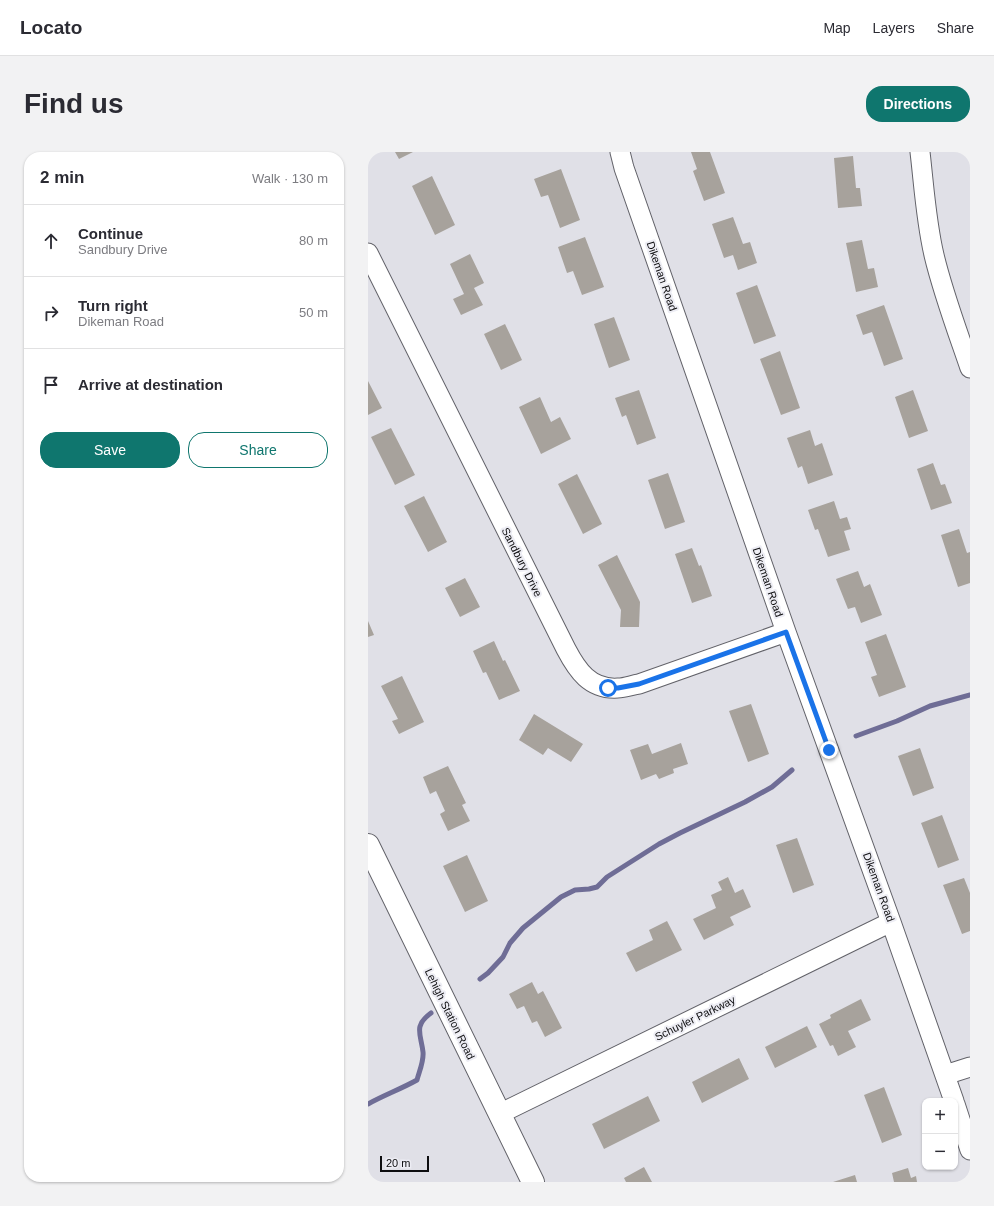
<!DOCTYPE html>
<html lang="en">
<head>
<meta charset="utf-8">
<style>
	:root { --surface:#fff; --page:#f2f2f3; --text:#2b2b33; --muted:#7c7c81; --line:#e1e1e2; --accent:#0f766e }
	body { margin:0; font-family:Helvetica,sans-serif; background:var(--page); color:var(--text) }
	.controls { position:absolute; right:12px; bottom:12px; display:grid; overflow:hidden; border-radius:8px; box-shadow:0 1px 3px #0004 }
	.controls button { width:36px; height:36px; display:grid; place-items:center; padding:0; border:0; border-bottom:1px solid var(--line); background:var(--surface); color:var(--text); font:20px sans-serif }
	.scale { position:absolute; left:12px; bottom:10px; width:49px; box-sizing:border-box; padding-left:4px; border:2px solid #0e0e10; border-top:0; font-size:11px; line-height:14px; white-space:nowrap; color:#0e0e10; -webkit-text-stroke:3px #ededf4; paint-order:stroke }
	.stop { position:absolute; width:12px; height:12px; margin:-9px; border:3px solid #1a73e8; border-radius:50%; background:#fff }
	.stop.end { background:#1a73e8; border-color:#fff; box-shadow:0 1px 4px #0008 }
	.list { margin:0; padding:0; list-style:none }
	h2 { display:flex; justify-content:space-between; align-items:center; height:52px; margin:0; padding:0 16px; font-size:17px }
	h2 small { font-size:13px; font-weight:400; color:var(--muted) }
	.list li { display:grid; grid-template-columns:26px 1fr auto; gap:12px; align-items:center; box-sizing:border-box; height:72px; padding:0 16px; border-top:1px solid var(--line) }
	.list b { display:block; font-size:15px; white-space:nowrap }
	.list p { margin:0; font-size:13px; white-space:nowrap; color:var(--muted) }
	.list em { font-size:13px; font-style:normal; color:var(--muted) }
	.actions { display:flex; gap:8px; padding:12px 16px }
	.actions a { flex:1; padding:9px 0; border:1px solid var(--accent); border-radius:16px; text-align:center; font-size:14px; color:var(--accent) }
	.actions .main { background:var(--accent); color:#fff }
	.icon { flex:none; width:22px; height:22px; fill:none; stroke:currentColor; stroke-width:2; stroke-linecap:round; stroke-linejoin:round }
	.map { position:relative; flex:none; width:602px; height:1030px; overflow:hidden; border-radius:16px }
	header { display:flex; align-items:center; gap:24px; box-sizing:border-box; height:56px; padding:0 20px; background:var(--surface); border-bottom:1px solid var(--line) }
	header strong { font-size:19px }
	nav { display:flex; gap:22px; margin-inline-start:auto; font-size:14px }
	.intro { display:flex; align-items:center; justify-content:space-between; box-sizing:border-box; height:96px; padding:0 24px }
	h1 { margin:0; font-size:28px }
	.button { padding:10px 18px; border-radius:16px; background:var(--accent); color:#fff; font-size:14px; font-weight:700 }
	main { display:flex; gap:24px; padding:0 24px }
	aside { flex:1; background:var(--surface); border-radius:16px; box-shadow:0 1px 3px #0004 }
	.map>svg:first-child { display:block }
	.lines { fill:none; stroke-linecap:round; stroke-linejoin:round }
	.stream { stroke:#6f6d96; stroke-width:5 }
	.building { fill:#a7a29c }
	.street-casing { stroke:#626269; stroke-width:21 }
	.secondary-casing { stroke:#626269; stroke-width:24 }
	.street { stroke:#fff; stroke-width:19 }
	.secondary { stroke:#fff; stroke-width:22 }
	.route { stroke:#1a73e8; stroke-width:5 }
	.labels { text-anchor:middle; stroke-width:4; stroke-linejoin:round; paint-order:stroke }
	.street-label { font-size:11px; fill:#0e0e10; stroke:#ededf4 }
</style>
</head>
<body>
<header>
<strong>Locato</strong>
<nav><a>Map</a><a>Layers</a><a>Share</a></nav>
</header>
<div class="intro"><h1>Find us</h1><a class="button">Directions</a></div>
<main>
<aside>
<h2>2 min<small>Walk · 130 m</small></h2>
<ul class="list">
<li><svg class="icon" aria-label="ahead" viewBox="0 0 24 24"><path d="M12 20V5M6 11l6-6 6 6"/></svg><div><b>Continue</b><p>Sandbury Drive</p></div><em>80 m</em></li>
<li><svg class="icon" aria-label="right" viewBox="0 0 24 24"><path d="M7 20v-9h11M14 6l5 5-5 5"/></svg><div><b>Turn right</b><p>Dikeman Road</p></div><em>50 m</em></li>
<li><svg class="icon" aria-label="arrive" viewBox="0 0 24 24"><path d="M6 21V4h12l-3 4 3 4H6"/></svg><div><b>Arrive at destination</b></div></li>
</ul>
<div class="actions"><a class="main">Save</a><a>Share</a></div>
</aside>
<div class="map">
<svg width="602" height="1030" viewBox="0 0 602 1030">
	<rect width="100%" height="100%" fill="#e0e0e7"/>
	<g class="lines">
		<!-- stream -->
		<path class="stream" d="M488,584L529,569L562,554L602,543
			M112,827L120,821L135,805L142,791L155,776L193,745L207,738L221,737L229,735L239,725L291,692L312,681L377,650L404,635L424,618
			M0,952C16,943 33,937 49,928C51,920 56,909 55,900C53,882 45,874 63,861"/>
	</g>
	<!-- building -->
	<path class="building" d="M27,0H45L31,7Z
		M323,0H342L357,41L336,49L325,19L329,17Z
		M485,4L488,36H492L494,54L470,56L466,6Z
		M193,17L212,68L192,76L180,43L173,45L166,27Z
		M64,24L87,73L67,83L44,34Z
		M365,65L375,92L382,90L389,111L370,118L365,103L356,106L344,72Z
		M217,85L236,135L214,143L205,119L199,121L190,95Z
		M494,88L500,117L506,116L510,135L488,140L478,91Z
		M102,102L116,131L106,136L115,153L93,163L85,147L96,142L82,112Z
		M389,133L408,184L386,192L368,141Z
		M516,153L535,207L516,214L504,180L495,183L488,163Z
		M246,165L262,208L241,216L226,172Z
		M137,172L154,208L133,218L116,182Z
		M412,199L432,256L413,263L392,207Z
		M0,229L14,256L0,263Z
		M271,238L288,286L269,293L258,263L254,265L247,246Z
		M545,238L560,279L541,286L527,245Z
		M172,245L183,270L192,265L203,287L173,302L151,255Z
		M23,276L47,323L27,333L3,285Z
		M442,278L447,294L454,291L465,323L440,332L434,314L430,316L419,286Z
		M565,311L573,333L577,332L584,351L563,358L549,317Z
		M300,321L317,370L297,377L280,328Z
		M209,322L234,372L215,382L190,332Z
		M56,344L79,390L60,400L36,354Z
		M466,349L472,367L479,365L483,377L476,379L482,398L460,405L450,377L447,378L440,358Z
		M591,377L599,401L602,400V431L590,435L573,383Z
		M324,396L331,414L333,413L344,444L324,451L307,402Z
		M249,403L272,450L271,475H252L253,458L230,413Z
		M490,419L496,435L502,432L514,463L493,471L487,455L480,457L468,427Z
		M97,426L112,455L92,465L77,436Z
		M0,469L6,483L0,485Z
		M518,482L538,535L511,545L503,525L509,523L497,490Z
		M126,489L135,509L137,508L152,539L131,548L118,520L115,521L105,499Z
		M34,524L56,570L31,582L24,569L30,567L13,534Z
		M383,552L401,602L380,610L361,559Z
		M166,562L215,592L203,610L180,596L175,603L151,588Z
		M313,591L320,612L305,617L306,621L291,627L288,622L273,628L262,598L280,592L284,602Z
		M552,596L566,636L545,644L530,604Z
		M80,614L98,651L94,653L102,669L80,679L72,662L77,659L68,639L62,642L55,625Z
		M574,663L591,708L570,716L553,671Z
		M429,686L446,733L425,741L408,693Z
		M99,703L120,749L97,760L75,714Z
		M360,725L367,741L375,737L383,755L362,765L366,773L336,788L325,767L348,756L343,743L354,738L350,730Z
		M596,726L602,741V779L594,782L575,733Z
		M299,769L314,798L268,820L258,801L285,788L281,778Z
		M164,830L170,842L175,839L194,876L177,885L169,869L164,871L156,854L149,857L141,842Z
		M493,847L503,868L480,879L488,895L470,904L465,893L462,894L451,872L463,866L462,863Z
		M439,874L449,895L407,916L397,895Z
		M371,906L381,927L334,951L324,930Z
		M516,935L534,983L514,991L496,943Z
		M280,944L292,969L236,997L224,972Z
		M276,1015L284,1030H258L256,1026Z
		M540,1016L543,1026L548,1024L549,1030H526L524,1021Z
		M487,1023L489,1030H465Z"/>
	<g class="lines">
		<!-- street casing -->
		<g class="street-casing">
			<path id="street" d="M252,0L256,16L418,480L523,770L586,949
				M552,0C556,34 558,69 566,103C575,141 589,178 602,216
				M0,101L198,497C209,518 222,538 250,536C257,536 264,533 271,532L418,480
				M577,923L602,915
				M587,952L602,998
				M131,962L523,770"/>
		</g>
		<!-- secondary casing -->
		<g class="secondary-casing">
			<path id="secondary" d="M0,693L165,1030"/>
		</g>
		<!-- street -->
		<use href="#street" class="street"/>
		<!-- secondary -->
		<use href="#secondary" class="secondary"/>
	</g>
	<g class="lines">
		<!-- route -->
		<path class="route" d="M240,536H250L271,532L418,480L461,598"/>
	</g>
	<g class="labels">
		<!-- street labels -->
		<g class="street-label">
			<text transform="translate(294 124) rotate(71)" y="4">Dikeman Road</text>
			<text transform="translate(154 410) rotate(63)" y="4">Sandbury Drive</text>
			<text transform="translate(400 430) rotate(71)" y="4">Dikeman Road</text>
			<text transform="translate(511 735) rotate(70)" y="4">Dikeman Road</text>
			<text transform="translate(82 862) rotate(64)" y="4">Lehigh Station Road</text>
			<text transform="translate(327 866) rotate(-26)" y="4">Schuyler Parkway</text>
		</g>
	</g>
</svg>
<div class="controls">
<button>+</button>
<button>−</button>
</div>
<div class="scale">20 m</div>
<div class="stop" style="left:240px;top:536px"></div>
<div class="stop end" style="left:461px;top:598px"></div>
</div>
</main>
</body>
</html>
